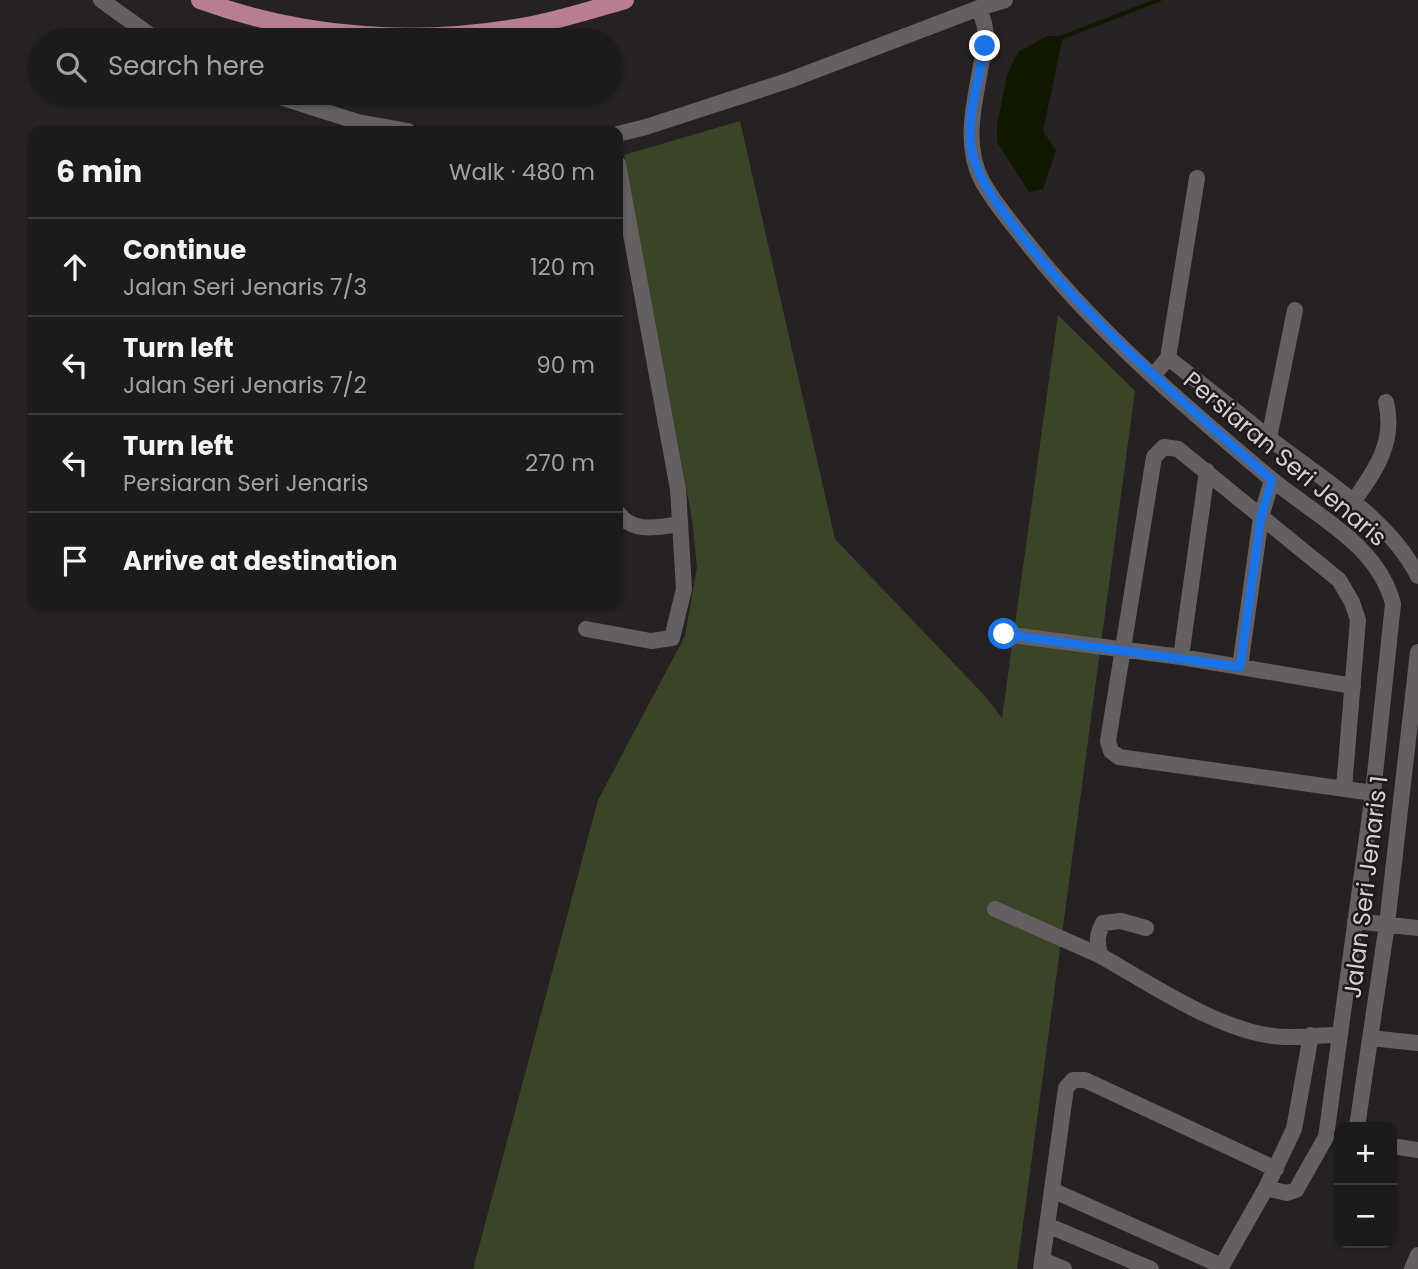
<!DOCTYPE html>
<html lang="en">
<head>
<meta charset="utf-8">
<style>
	:root { --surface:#1c1a1a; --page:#252323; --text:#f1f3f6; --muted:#a0a1a2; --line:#3a3839 }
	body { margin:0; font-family:Poppins,sans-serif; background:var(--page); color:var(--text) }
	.controls { position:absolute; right:21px; bottom:21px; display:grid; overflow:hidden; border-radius:14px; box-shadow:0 2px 5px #0004 }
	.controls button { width:63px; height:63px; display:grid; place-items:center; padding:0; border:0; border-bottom:2px solid var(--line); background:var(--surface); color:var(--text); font:35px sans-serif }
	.stop { position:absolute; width:21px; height:21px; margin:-16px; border:5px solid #1a73e8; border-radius:50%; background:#fff }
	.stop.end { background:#1a73e8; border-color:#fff; box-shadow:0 2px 7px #0008 }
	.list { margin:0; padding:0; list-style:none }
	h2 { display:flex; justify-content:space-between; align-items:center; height:91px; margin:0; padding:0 28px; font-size:30px }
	h2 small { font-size:23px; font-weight:400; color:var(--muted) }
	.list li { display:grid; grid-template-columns:46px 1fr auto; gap:21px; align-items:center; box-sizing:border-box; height:98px; padding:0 28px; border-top:2px solid var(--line) }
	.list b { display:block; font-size:26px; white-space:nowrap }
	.list p { margin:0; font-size:23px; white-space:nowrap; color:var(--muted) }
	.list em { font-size:23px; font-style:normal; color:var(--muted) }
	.icon { flex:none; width:38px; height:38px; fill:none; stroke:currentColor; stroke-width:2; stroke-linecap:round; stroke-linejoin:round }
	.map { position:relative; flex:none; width:1418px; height:1269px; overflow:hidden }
	.search { position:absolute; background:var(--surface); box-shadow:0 2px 5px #0004; left:28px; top:28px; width:595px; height:77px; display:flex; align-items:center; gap:18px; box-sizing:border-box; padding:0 24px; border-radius:38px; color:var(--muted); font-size:26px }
	.panel { position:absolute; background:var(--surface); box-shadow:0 2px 5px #0004; left:28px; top:126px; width:595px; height:483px; border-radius:14px }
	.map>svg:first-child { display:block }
	.green { fill:#3a4426 }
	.water { fill:#101900 }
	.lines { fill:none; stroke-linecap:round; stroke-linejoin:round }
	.stream { stroke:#101900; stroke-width:4.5 }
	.minor { stroke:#645f60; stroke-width:16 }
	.primary { stroke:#b87e8f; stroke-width:18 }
	.route { stroke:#1a73e8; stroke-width:9 }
	.labels { text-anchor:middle; stroke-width:5; stroke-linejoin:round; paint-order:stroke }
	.street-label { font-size:24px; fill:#d4d1d2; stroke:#1d191a }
</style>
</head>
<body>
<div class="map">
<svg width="1418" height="1269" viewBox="0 0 1418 1269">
	<rect width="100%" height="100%" fill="#262223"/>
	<!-- green -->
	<path class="green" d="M740,121L835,539L984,695L1002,718L1058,315L1135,391L1017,1269H473L598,800L685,636L697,567L692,519L624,155Z"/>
	<!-- water -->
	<path class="water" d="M1047,36H1063L1043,131L1056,150L1043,189L1029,192L997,142V125L1007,75L1018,52Z"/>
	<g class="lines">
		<!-- stream -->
		<path class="stream" d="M1060,38L1159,0"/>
		<!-- minor -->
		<path class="minor" d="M101,0L157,40
			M979,8C981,14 984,21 985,28C987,40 984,53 981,65C975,102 963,142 981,179C992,200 1009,220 1024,239C1094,329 1183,405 1270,478C1314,515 1378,544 1393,604L1373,793L1326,1137L1296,1190L1287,1193L1266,1188
			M267,93L358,122L408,131
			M618,134L646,127L790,80L979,8L1005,0
			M1168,358L1197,178
			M1153,376L1168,358C1202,384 1235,411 1269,438C1320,478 1389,518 1418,576
			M1269,438L1295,310
			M1353,502C1375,471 1396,442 1386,402
			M618,513C634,534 657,527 680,524
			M586,629L651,641L672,638L684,589L678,489L618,164
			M1004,634L1181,657L1353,686
			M1181,657L1207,471
			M1240,667L1261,517L1272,480
			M1344,788L1358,620L1352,602L1339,580L1178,449L1164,447L1154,457L1108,741L1111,751L1119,757L1373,793
			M995,909L1101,956
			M1355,921L1418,928
			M1146,928L1121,921L1103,923C1097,935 1096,943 1101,956C1148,983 1219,1030 1273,1036C1294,1039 1317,1035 1339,1035
			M1370,1038L1418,1043
			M1357,1127L1387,924L1418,652
			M1392,1146L1418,1150
			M1052,1190L1222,1266
			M1047,1225L1151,1269
			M1042,1260L1064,1269
			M1041,1269L1066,1088L1073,1080H1085L1276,1169
			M1220,1269L1266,1188L1294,1129L1311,1035
			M1412,1269L1418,1255"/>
		<!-- primary -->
		<path class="primary" d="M200,0C306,39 421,46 532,25C563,19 594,9 625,0"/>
	</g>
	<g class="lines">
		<!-- route -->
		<path class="route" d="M985,46C979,80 964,122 973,157C982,186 1002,210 1020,234C1093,327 1184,403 1272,480L1261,517L1240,667L1004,634"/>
	</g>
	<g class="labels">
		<!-- street labels -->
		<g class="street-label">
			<text transform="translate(1285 459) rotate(40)" y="8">Persiaran Seri Jenaris</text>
			<text transform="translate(1366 887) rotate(-83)" y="8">Jalan Seri Jenaris 1</text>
		</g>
	</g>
</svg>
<div class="controls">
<button>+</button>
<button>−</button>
</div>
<div class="stop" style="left:1004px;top:634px"></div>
<div class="stop end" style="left:985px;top:46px"></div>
<div class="search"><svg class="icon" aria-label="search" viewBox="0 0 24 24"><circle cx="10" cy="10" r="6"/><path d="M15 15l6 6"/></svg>Search here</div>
<section class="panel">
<h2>6 min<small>Walk · 480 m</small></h2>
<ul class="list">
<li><svg class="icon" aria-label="ahead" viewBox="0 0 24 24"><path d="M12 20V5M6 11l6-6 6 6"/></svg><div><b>Continue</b><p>Jalan Seri Jenaris 7/3</p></div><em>120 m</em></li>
<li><svg class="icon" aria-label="left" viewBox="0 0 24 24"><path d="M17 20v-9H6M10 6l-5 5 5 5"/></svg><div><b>Turn left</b><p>Jalan Seri Jenaris 7/2</p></div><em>90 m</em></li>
<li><svg class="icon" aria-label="left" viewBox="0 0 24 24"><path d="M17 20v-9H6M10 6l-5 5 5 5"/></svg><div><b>Turn left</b><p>Persiaran Seri Jenaris</p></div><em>270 m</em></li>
<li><svg class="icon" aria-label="arrive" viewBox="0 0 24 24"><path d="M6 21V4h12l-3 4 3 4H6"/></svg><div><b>Arrive at destination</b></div></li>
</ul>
</section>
</div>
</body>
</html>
